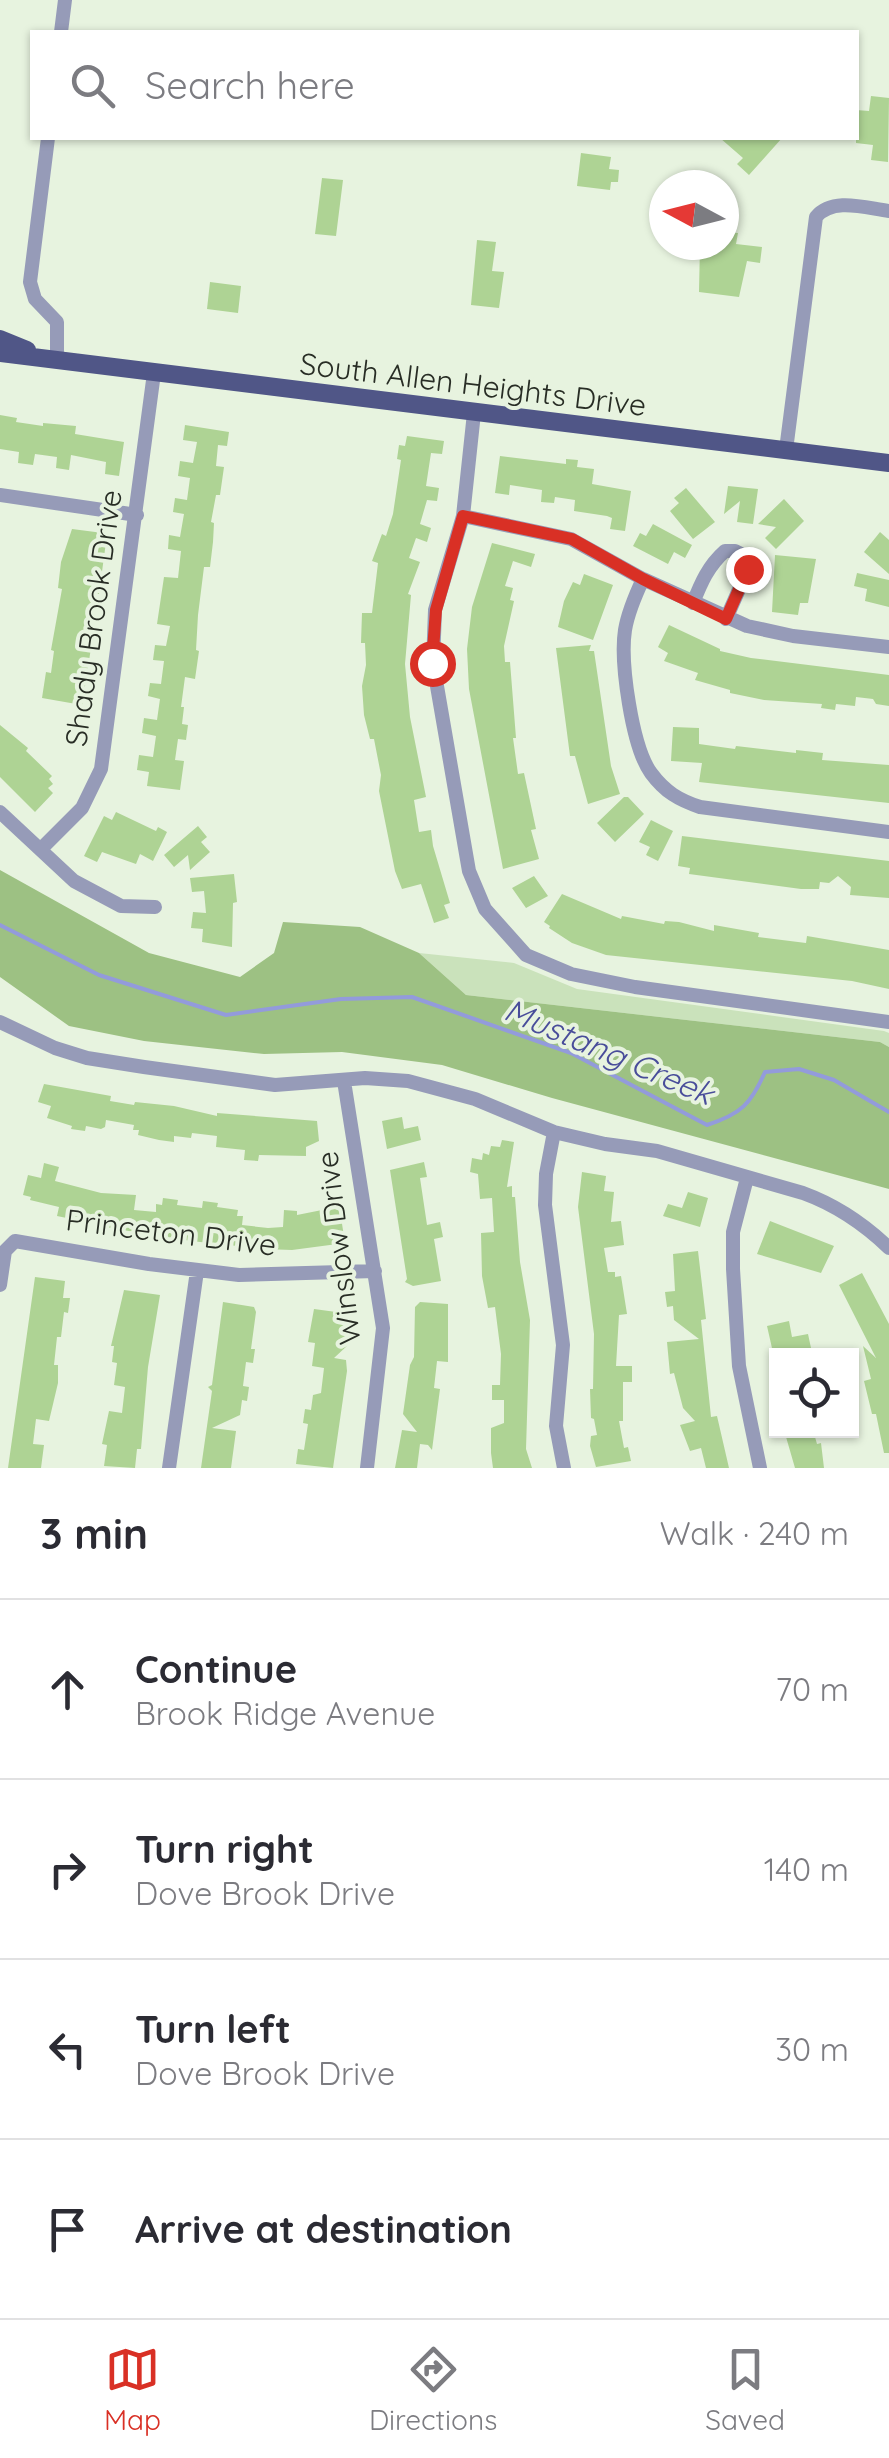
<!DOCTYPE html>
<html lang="en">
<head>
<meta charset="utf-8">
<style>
	:root { --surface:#fff; --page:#f2f2f3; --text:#2b2b33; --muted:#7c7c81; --line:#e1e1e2; --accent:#d93025 }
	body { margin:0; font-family:Quicksand,sans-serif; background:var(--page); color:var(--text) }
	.controls { position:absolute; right:30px; bottom:30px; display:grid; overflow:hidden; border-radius:0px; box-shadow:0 2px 8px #0004 }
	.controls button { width:90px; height:90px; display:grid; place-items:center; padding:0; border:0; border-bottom:2px solid var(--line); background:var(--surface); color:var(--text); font:50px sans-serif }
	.compass { position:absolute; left:649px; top:170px; width:90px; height:90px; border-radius:50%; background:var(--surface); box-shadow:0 2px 8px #0004; rotate:277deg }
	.stop { position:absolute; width:30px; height:30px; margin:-22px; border:8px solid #d93025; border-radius:50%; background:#fff }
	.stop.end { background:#d93025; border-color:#fff; box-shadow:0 2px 10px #0008 }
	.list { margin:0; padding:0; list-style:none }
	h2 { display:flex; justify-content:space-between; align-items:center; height:130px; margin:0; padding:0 40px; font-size:42px }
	h2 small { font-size:32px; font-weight:400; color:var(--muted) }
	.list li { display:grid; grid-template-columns:65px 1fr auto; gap:30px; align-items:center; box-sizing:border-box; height:180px; padding:0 40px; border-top:2px solid var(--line) }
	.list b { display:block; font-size:38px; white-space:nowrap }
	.list p { margin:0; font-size:32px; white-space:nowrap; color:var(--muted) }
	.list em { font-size:32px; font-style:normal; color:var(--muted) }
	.icon { flex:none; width:55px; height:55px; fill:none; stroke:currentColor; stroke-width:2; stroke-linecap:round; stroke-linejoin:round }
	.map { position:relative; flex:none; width:889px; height:1468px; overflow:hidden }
	.search { position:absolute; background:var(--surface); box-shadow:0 2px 8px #0004; left:30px; right:30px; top:30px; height:110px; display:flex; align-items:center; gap:25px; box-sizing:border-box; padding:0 35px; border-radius:0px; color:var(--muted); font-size:38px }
	.sheet { height:850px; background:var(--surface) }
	nav { display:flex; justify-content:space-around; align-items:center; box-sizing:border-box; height:140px; border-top:2px solid var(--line); background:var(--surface); font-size:28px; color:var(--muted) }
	nav a { display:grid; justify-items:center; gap:5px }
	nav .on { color:var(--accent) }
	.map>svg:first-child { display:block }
	.green { fill:#cae2bb }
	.forest { fill:#9dc183 }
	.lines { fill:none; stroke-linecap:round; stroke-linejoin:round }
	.stream { stroke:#939bdb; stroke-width:4 }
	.building { fill:#aed394 }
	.minor { stroke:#969bb8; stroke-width:14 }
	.major { stroke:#505687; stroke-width:18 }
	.route { stroke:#d93025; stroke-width:12 }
	.labels { text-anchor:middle; stroke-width:8; stroke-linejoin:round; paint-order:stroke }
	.street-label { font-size:30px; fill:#282d25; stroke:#e7f3df }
	.water-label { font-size:32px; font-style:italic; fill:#494d9a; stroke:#e7f3df }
</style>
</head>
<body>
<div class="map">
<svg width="889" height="1468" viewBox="0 0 889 1468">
	<rect width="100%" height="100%" fill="#e7f3df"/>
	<!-- green -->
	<path class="green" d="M419,953L514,963L577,989L884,1031L889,1033V1047L880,1042L466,995Z"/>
	<!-- forest -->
	<path class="forest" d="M0,870L149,953L240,977L274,953L283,922L360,927L419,953L466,995L880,1042L889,1047V1189L552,1098L442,1065L342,1052L264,1054L144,1041L69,1026L0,977Z"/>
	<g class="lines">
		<!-- stream -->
		<path class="stream" d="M0,925L99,975L226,1015L341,999L412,997L571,1053L707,1125C741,1114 751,1104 765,1072L799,1069L834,1080L889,1112"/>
	</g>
	<!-- building -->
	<path class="building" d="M871,96L889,98L888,162L871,160L873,145L856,143V110L869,111Z
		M720,138H782L749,175L737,164L743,158Z
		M581,153L611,157L609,169L619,170L618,182H611L610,190L577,186Z
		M322,178L343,180L336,236L315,234Z
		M725,232L738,233L736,244L762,247L760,263L747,261L739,297L699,292L700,245H724Z
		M477,240L496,242L492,271L504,272L499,308L471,305Z
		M210,282L241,286L238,313L207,309Z
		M0,415L17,418L16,422L43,426V423L76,426L75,434L124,442L119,476L105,474L106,462L71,455L69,470L56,468L57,457L35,454L33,465L18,463L19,452L0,449Z
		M185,425L229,432L227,446L218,445L216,466L224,467L220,495H216L211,522L214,523L213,542L210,567H204L198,615L196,650L199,651L195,679L185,677L181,707H184L182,724L188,725L186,740L178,739L175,760L184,761L180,790L147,786L149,772L137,770L139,755L153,757L156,736L142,733L144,718L157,720L160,699L148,696L150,683L161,684L164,661L153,660L155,645L166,646L170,626L157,624L164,577L178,578L181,551L168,549L169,535L180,537L184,514L173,512L175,498L187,500L190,478L178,476L180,461L193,463L197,442L183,440Z
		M407,436L444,441L442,454L431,453L426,486L439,488L437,501L427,500L420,524L431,528L427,542L416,538L409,558L420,562L408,594L411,595L405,664L410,717L426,797L414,800L419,832L431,830L433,846L450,903L444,905L449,918L434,923L421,884L402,889L395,871L379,791L381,775L374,739H370L364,715L362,686L366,665L365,643H361L362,613H372L378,563L372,561L382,534L386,536L393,514L401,460L397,459L399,445L405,446Z
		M500,456L566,464V459L578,460L577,467L594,469L592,484L631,491L625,531L610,529L612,518L607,516L574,511L575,500L555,497L554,503L541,502L542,490L510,485L509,495L495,493Z
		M728,486L758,489L753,524L737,522L740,501L724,514Z
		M686,488L715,522L693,539L670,511L679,503L674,498Z
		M784,499L804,521L776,549L765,538L776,527L758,524Z
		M653,524L692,545L685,558L674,552L668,564L633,546L640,533L646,536Z
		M72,529L103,533L102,541L106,542L99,594L94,593L91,648L82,705L42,698L46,672L51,673L54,651L51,650L62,589L58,588L61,562Z
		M880,532L889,540V574L864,552Z
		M492,543L535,554L531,567L513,561L505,586L513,588L510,600L514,601L504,646L505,662H510L516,738H513L518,774L524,773L536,829L531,830L539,859L503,869L469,689L467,649L472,607Z
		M775,555L816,559L808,603H800L798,615L772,612Z
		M857,573L889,580V607L865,601L867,589L854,586Z
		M584,574L613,585L593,640L558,627L564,601L573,582L580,585Z
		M669,625L720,649V651L751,658L889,675V706L876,704L873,699L856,697L855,706L836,704L835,710L821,708L822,704L764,700L730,693V690L695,680L698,673L664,661L668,653L658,647Z
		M591,645L589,651H594L611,766L620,794L588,804L575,756H570L556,648Z
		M0,725L28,748L26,751L52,776L49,779L53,784L48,788L53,793L35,812L0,777Z
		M673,727L699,728V744L735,749L736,746L796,753V750L823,753L822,760L889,765V803L699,782L702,763L671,761Z
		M624,797H628L644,814L615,842L597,823Z
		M116,812L156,831L158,827L167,832L153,861L140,854L136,864L102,852L97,862L84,856L104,816L112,820Z
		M651,820L673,831L658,861L646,855L650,847L639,842Z
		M198,826L207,837L201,842L210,852L190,870L188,855L174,867L164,855Z
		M682,836L889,861V898L850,895L851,887L838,876L829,883L820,882L819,889H801L689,874L690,868L678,866Z
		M234,874L237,902L233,903L232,947L202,942L203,929L191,928L193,912L206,913L204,891L192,892L190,878Z
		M534,876L548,896L526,908L512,888Z
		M562,894L621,919L622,916L664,924L665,921L679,922L714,931V925L759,933L758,937L806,943L807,936L889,950V989L852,981L606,955L572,943L549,928L550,926L544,922Z
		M44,1084L111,1096L110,1101L134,1105L135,1102L174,1106L217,1116V1113L317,1121L319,1141L306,1147V1156L259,1155L258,1161L244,1160L245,1150L216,1147L217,1136L192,1133L191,1138L174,1136V1142L159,1140L138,1135L139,1130H133L134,1125L106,1120L105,1127L101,1129L86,1126L85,1131L71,1129L72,1126L47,1118L51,1106L38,1102Z
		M402,1117L404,1129L418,1126L421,1140L387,1149L382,1121Z
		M502,1140L514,1142L507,1187L512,1186V1197H515L520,1262L530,1320L526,1449L532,1468H493L491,1453V1428L504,1423V1400H492V1385H500L501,1354L495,1307L488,1308L482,1276L481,1233L494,1232L492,1198L480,1199L478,1174L470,1172L472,1158L482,1160L483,1153L489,1155L491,1146L500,1147Z
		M424,1162L427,1177L420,1178L427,1225L440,1222L443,1237L434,1239L441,1281L413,1286L405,1282L407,1279L390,1170Z
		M44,1163L59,1167L55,1181L101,1193L136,1195L134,1210L156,1212V1204L162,1205L163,1198L178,1200L177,1205L202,1208L203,1201L218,1203L217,1207L238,1210L237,1216H243L242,1225L268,1228L283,1227L284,1210L297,1211V1215L332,1208L340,1211L345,1243L292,1250L264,1249L191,1241L104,1227L105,1222H86L57,1216L59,1207L30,1200L31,1197L23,1195L28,1175L41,1178Z
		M582,1172L606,1176L604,1191L614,1192L611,1222L621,1221L624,1245L604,1248L608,1272H615V1277L621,1276L627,1314L619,1315L616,1366H632V1382H623V1421H619L624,1448L628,1447L631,1461L596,1467L590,1446L591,1436L597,1435L594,1419L591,1418L590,1389H593L594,1334L578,1207Z
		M688,1192L708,1198L700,1227L663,1216L668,1204L682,1208Z
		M770,1221L834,1246L821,1273L757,1254Z
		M698,1251L706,1319L701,1320L711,1417L717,1416L729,1468H706L701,1448L690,1451L680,1425L695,1421L683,1408L674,1373L670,1374L667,1342L699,1339L674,1320L673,1306L667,1307L665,1292L675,1291L673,1254Z
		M862,1273L889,1324V1453H884L876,1414H872L864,1381L871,1379L863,1346L876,1358L839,1285Z
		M35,1277L65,1281L63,1298H70L68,1313L64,1312L61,1337H57L54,1365H58V1383L49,1421L36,1419L33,1444L44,1445L41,1468H8Z
		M124,1290L160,1295L148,1367L141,1449H137L135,1468L104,1466L107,1445L102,1444L109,1411L122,1413L125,1387L114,1385L117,1363L112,1362L114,1346H111Z
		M223,1302L254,1307L256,1312L251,1349H255L253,1363L246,1362L243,1386L249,1387L247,1401L242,1400L240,1415L212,1428L236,1431L231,1468H201L212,1391L208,1387L212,1385Z
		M420,1302L448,1304V1362L437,1361L434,1388L440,1389L432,1450L428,1445L420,1444L417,1468H395L402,1430L417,1432L403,1414L410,1365L414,1357L415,1307Z
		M314,1309L351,1314L348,1345L334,1358L346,1360L347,1371L333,1468L296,1464L298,1449L304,1450L308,1424L303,1423L305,1409L311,1410L313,1395L321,1393L324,1368L312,1366L315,1343L308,1342Z
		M789,1321L792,1337L808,1334L811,1348L774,1357L767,1326Z
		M784,1430H813L817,1444L821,1443L824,1468H795Z"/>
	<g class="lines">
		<!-- minor -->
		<path class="minor" d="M61,32L65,0
			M48,138L30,282L35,299L57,322V361
			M474,413L463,516L435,610L433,663L469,871L485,909L526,955L571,974L635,987L889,1022
			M786,450L816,217C833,197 865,208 889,211
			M0,495L137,515
			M463,516L571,539L643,579L747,626L793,636L889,647
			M643,579C635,596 628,612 625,630C620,662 632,747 651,773C665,792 679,800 700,807L889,832
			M693,603C701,583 708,566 725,551H735L745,556L748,569L726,619
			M0,812L74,881L121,906L155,907
			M41,849L82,808L101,769L154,373
			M0,1022L55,1048L87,1058L144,1067L275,1085L365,1078L408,1081L475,1099L554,1132L605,1144L657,1151L803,1193C836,1205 863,1223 889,1248
			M344,1081L383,1328L367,1468
			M554,1132L546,1174L545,1205L563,1345L556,1426L564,1468
			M747,1178L733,1232V1269L739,1366L760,1468
			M0,1285L5,1251L15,1241L149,1264L239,1275L375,1271
			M169,1468L197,1271"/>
		<!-- major -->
		<path class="major" d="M0,339L27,350
			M0,353L889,463"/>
	</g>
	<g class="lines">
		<!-- route -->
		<path class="route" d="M432,663L436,610L463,516L572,539L643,579L726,619L748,569"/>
	</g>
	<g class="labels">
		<!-- street labels -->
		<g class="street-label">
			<text transform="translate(473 385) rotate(7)" y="10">South Allen Heights Drive</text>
			<text transform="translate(94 618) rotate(-82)" y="10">Shady Brook Drive</text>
			<text transform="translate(171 1233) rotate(7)" y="10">Princeton Drive</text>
			<text transform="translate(339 1248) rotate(-97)" y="10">Winslow Drive</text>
		</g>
		<!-- water labels -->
		<g class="water-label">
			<text transform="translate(609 1052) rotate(23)" y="11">Mustang Creek</text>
		</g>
	</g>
</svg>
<div class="controls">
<button><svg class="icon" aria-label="locate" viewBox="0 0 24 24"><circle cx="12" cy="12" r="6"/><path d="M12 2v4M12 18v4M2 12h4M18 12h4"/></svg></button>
</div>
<svg class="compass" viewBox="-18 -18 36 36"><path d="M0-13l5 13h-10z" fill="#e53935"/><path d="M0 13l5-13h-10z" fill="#7c7c81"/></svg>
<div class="stop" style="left:432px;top:663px"></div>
<div class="stop end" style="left:748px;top:569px"></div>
<div class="search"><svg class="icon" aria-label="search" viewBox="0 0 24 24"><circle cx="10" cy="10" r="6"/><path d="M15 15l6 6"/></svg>Search here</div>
</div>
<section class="sheet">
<h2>3 min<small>Walk · 240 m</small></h2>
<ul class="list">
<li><svg class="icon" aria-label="ahead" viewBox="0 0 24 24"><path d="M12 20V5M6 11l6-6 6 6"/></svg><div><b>Continue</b><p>Brook Ridge Avenue</p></div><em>70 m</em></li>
<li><svg class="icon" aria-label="right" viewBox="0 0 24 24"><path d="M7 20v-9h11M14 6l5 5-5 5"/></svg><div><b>Turn right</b><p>Dove Brook Drive</p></div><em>140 m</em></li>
<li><svg class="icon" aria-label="left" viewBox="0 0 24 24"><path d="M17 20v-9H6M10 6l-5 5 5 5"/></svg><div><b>Turn left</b><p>Dove Brook Drive</p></div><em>30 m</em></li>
<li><svg class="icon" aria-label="arrive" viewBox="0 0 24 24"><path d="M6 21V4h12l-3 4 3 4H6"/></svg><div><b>Arrive at destination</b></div></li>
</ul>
</section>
<nav>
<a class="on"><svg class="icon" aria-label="map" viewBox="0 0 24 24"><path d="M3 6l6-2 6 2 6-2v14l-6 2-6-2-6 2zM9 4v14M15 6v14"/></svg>Map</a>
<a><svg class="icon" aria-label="directions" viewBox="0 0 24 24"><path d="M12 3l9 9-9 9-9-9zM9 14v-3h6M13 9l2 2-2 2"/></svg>Directions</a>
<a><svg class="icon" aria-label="saved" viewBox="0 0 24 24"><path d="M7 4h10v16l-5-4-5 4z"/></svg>Saved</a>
</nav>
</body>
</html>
